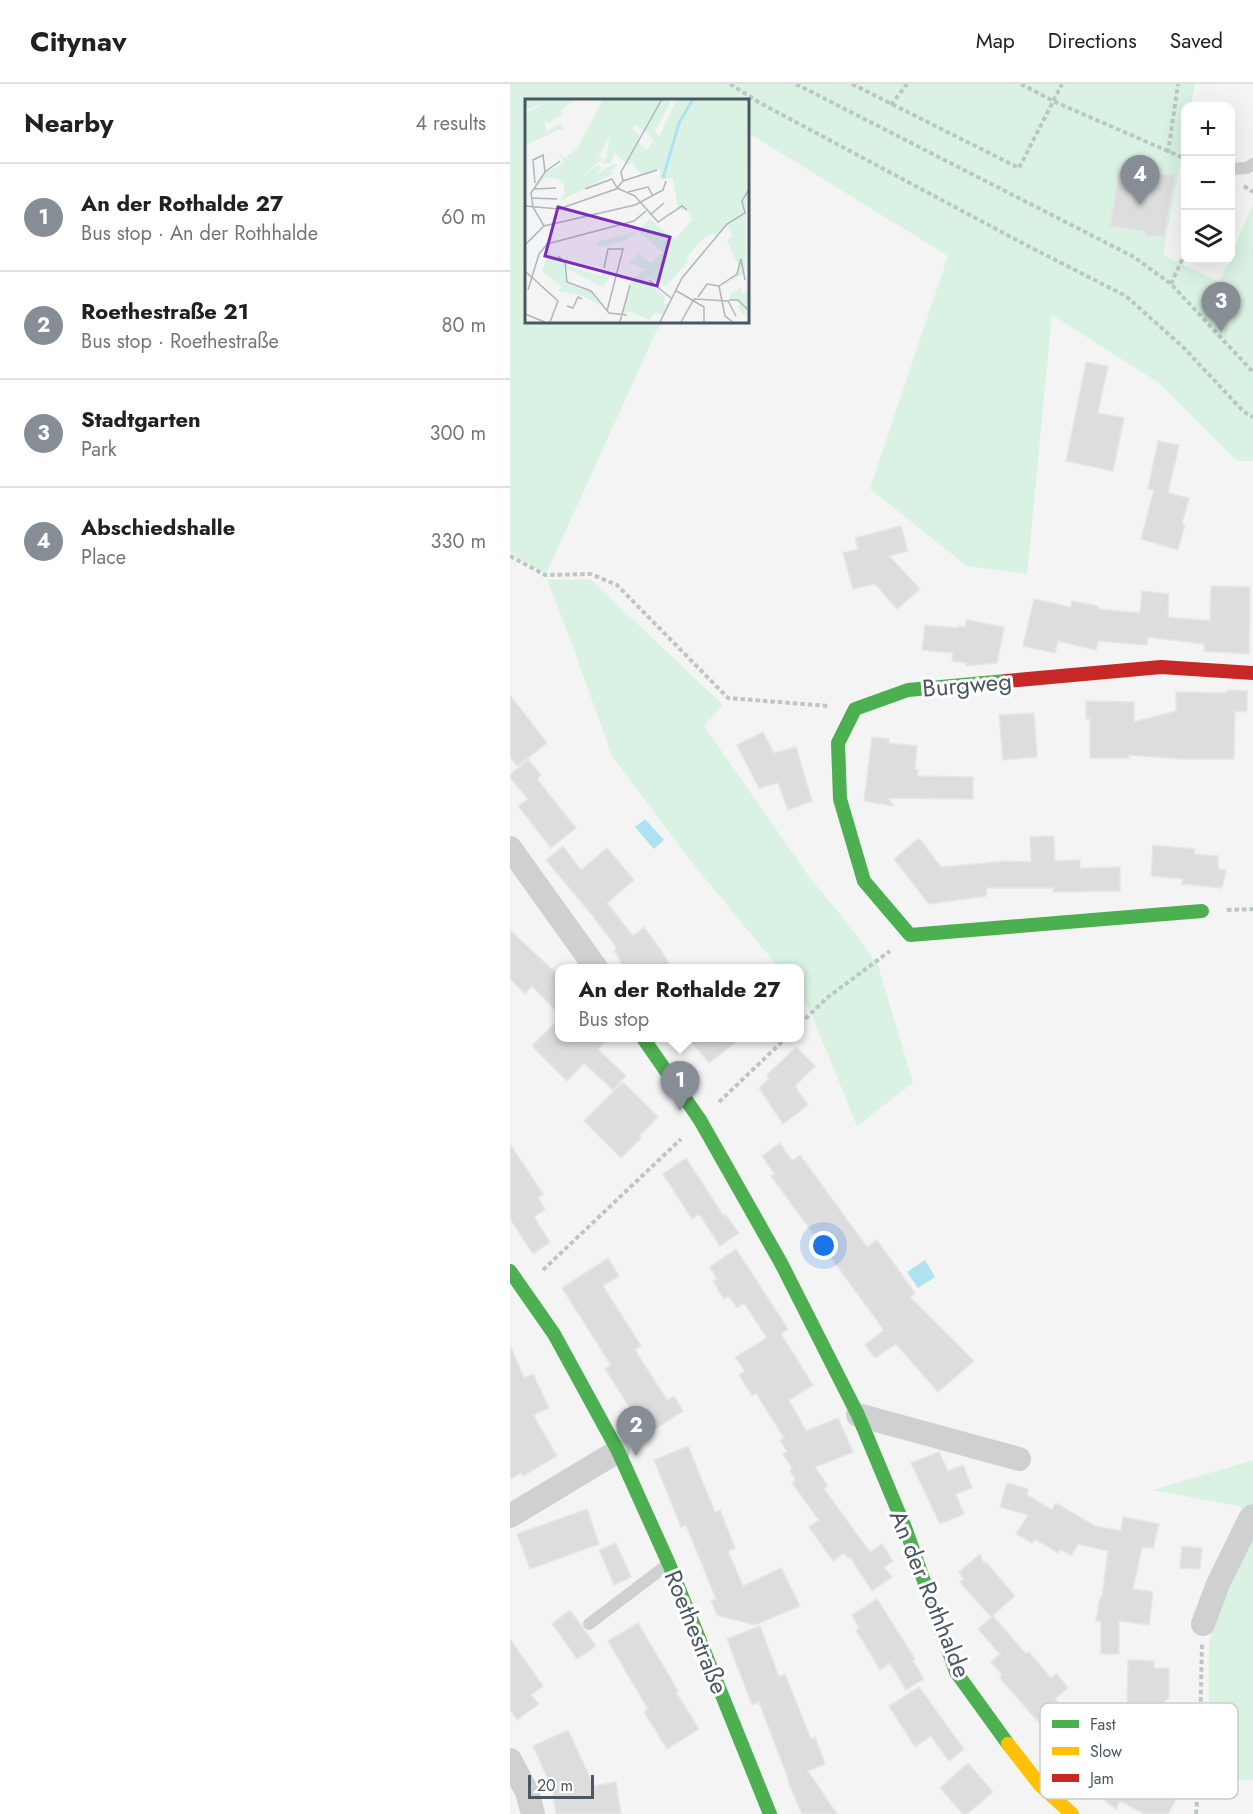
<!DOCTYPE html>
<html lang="en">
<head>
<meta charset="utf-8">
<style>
	:root { --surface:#fff; --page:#f6f6f6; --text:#202124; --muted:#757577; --line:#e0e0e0; --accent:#868d94 }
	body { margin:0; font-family:Jost,sans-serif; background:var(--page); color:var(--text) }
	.controls { position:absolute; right:18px; top:18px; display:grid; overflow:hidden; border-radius:12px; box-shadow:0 6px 24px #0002 }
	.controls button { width:54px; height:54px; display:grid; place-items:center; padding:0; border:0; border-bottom:2px solid var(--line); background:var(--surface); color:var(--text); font:30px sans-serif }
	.scale { position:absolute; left:18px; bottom:15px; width:66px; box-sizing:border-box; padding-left:6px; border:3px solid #4a5661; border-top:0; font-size:16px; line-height:21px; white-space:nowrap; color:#4a5661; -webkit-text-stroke:4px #fff; paint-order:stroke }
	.you { position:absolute; left:314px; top:1162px; width:21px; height:21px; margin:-15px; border:4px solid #fff; border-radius:50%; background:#1a73e8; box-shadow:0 0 0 9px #1a73e833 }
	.badge { display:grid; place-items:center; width:39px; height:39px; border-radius:50%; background:var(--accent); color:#fff; font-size:20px; font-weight:700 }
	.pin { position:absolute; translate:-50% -50px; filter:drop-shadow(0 2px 3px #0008) }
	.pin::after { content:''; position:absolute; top:32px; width:21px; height:18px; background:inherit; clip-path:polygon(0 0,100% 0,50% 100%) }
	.popup { position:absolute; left:45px; top:880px; width:249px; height:78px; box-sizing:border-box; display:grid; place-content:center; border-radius:12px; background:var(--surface); filter:drop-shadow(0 2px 4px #0005); font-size:20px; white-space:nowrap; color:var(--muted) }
	.popup b { font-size:22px; color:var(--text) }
	.popup::after { content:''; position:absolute; left:50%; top:100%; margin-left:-12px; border:12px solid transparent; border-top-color:var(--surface) }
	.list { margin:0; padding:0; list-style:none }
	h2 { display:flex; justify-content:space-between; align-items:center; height:78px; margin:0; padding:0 24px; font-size:26px }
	h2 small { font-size:20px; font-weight:400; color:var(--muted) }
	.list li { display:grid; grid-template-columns:39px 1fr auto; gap:18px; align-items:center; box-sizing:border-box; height:108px; padding:0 24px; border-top:2px solid var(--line) }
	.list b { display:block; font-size:22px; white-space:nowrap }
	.list p { margin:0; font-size:20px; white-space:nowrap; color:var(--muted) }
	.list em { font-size:20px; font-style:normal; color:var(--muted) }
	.icon { flex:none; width:33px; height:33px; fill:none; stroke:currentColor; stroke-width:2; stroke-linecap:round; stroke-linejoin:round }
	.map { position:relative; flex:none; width:743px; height:1730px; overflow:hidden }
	header { display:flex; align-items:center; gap:36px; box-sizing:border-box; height:84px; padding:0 30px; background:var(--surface); border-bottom:2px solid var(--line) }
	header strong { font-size:28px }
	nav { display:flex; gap:33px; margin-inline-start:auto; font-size:21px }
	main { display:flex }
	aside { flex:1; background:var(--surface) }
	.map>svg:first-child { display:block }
	.green { fill:#d9f2e3 }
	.water { fill:#aee2f0 }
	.building { fill:#ddddde; stroke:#e5e6e7; stroke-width:1.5 }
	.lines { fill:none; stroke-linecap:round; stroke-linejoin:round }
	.path { stroke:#bcc7c4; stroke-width:4; stroke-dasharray:4.5 3; stroke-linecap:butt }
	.lane { stroke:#ced0d2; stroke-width:12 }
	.street { stroke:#ced0d2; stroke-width:24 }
	.fast { stroke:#4caf50; stroke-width:14 }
	.slow { stroke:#ffc107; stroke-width:14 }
	.jam { stroke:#c62828; stroke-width:14 }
	.labels { text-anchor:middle; stroke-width:6; stroke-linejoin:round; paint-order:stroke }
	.street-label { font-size:24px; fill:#4a5661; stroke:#fff }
	.inset-river { fill:none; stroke:#aee2f0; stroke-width:3 }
	.inset-road { fill:none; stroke:#b0b5b9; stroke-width:1.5 }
	.view { fill:#7b2cbf; fill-opacity:0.15; stroke:#7b2cbf; stroke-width:3 }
	.inset-edge { fill:none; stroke:#4a5661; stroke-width:3 }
	.key { fill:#fff; stroke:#c9ccd0; stroke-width:1.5 }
	.key-label { font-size:16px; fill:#4a5661 }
</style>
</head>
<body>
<header>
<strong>Citynav</strong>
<nav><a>Map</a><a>Directions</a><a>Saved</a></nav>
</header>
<main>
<aside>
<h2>Nearby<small>4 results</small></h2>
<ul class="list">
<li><span class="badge">1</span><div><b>An der Rothalde 27</b><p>Bus stop · An der Rothhalde</p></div><em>60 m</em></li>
<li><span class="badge">2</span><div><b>Roethestraße 21</b><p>Bus stop · Roethestraße</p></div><em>80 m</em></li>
<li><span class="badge">3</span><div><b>Stadtgarten</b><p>Park</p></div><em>300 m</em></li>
<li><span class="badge">4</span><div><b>Abschiedshalle</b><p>Place</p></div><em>330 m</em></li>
</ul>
</aside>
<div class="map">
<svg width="743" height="1730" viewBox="0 0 743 1730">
	<rect width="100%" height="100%" fill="#f4f4f4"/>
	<!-- green -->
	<path class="green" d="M0,0H685L681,22H676L675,54L653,171L709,198L719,176H720L721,171L743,120V377H727L649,299L542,231L517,490L457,482L360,405L438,172L237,48V16H16V237H151L36,490L0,469Z
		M80,495L213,621L194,642L300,794L334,835L368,881L403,999L347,1042L301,929L290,910V884H269L180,776L102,672L58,549L37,496Z
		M743,1376V1444L740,1435L729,1422L643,1406Z
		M743,1454V1696L699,1695V1565L703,1540Z"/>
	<!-- water -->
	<path class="water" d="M135,735L154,756L144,765L125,743Z
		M415,1176L425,1193L408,1204L397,1188Z"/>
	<!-- building -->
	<path class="building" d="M609,86L665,91L654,153L637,152L635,148L600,142Z
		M576,278L598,282L588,329L614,334L603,387L556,377Z
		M648,357L669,361L658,409L679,414L672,440L675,441L668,466L631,455L644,406L638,405Z
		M391,442L398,467L379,472L410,505L387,525L365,500L343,505L333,469L348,465L345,454Z
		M701,502L740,503L739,570L694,567V560L638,553L637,561L588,557L586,566L548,557L545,569L513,562L524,515L561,523L562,517L588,522V525L630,529L632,507L659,510L658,533L700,537Z
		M457,536L494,543L487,579L456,582L457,579L442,577L443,569L412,566L415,541L448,544L449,542L455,543Z
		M717,606L737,607V628L725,627L724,675H671L619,671V674H580V635H576V617L624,618V638L666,627V608L717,609Z
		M0,611L37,659L7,682L0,673Z
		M524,629L527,673L493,676L489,631Z
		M253,648L264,669L286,663L302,717L278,726L268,699L249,704L227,661Z
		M362,653L379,655V659L407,662L405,685L408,686L407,692L463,693V715L378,714L384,722L354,717Z
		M18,675L31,691L27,695L66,744L41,764L8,722L18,715L0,693V691Z
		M544,752L545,777L570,776V784L610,783V807L543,808V804H477L476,812L419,820L384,775L409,754L431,783L496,777L521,778L520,753Z
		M643,761L685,765L684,770L708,772V785L716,786L712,804L672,800L673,795L641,792Z
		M53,762L71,786L97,764L124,796L97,819L123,852L134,843L151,866L162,885H115L104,866L107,864L82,831L36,776Z
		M0,846L50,893V931L22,902L15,910L0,895Z
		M50,934V954H99L88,965L116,992L103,1006L74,979L57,997L22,962Z
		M178,954H231L199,979Z
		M286,963L305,982L285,1002L298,1021L273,1040L249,1004L259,995L257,991Z
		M113,998L148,1033L129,1052L131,1054L111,1074L74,1037Z
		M270,1059L282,1077L290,1071L357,1163L367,1156L405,1209L400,1213L464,1277L428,1308L386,1260L365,1274L355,1261L374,1246L261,1092L265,1090L252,1072Z
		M0,1060L33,1110L28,1114L35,1125L24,1133L40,1158L23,1170L0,1135Z
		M176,1074L213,1131L215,1130L229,1149L210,1162L189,1130L182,1135L153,1090Z
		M226,1165L278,1245L271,1250L303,1301L279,1316L296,1347L328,1334L343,1368L305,1383L318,1402L314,1405L360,1468L372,1460L383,1477L374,1483L382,1493L362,1507L340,1473L338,1474L334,1469L323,1477L299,1443L309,1436L282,1399L286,1396L280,1387L282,1384L273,1370L277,1367L270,1357L274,1354L246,1309L242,1312L229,1291L235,1287L225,1273L257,1254L234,1219L227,1224L219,1212L214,1215L203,1197L207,1195L200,1183Z
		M98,1174L109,1192L93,1202L131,1262L125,1266L157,1316L164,1312L173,1327L142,1347L133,1332L127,1335L95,1285L101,1281L52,1204Z
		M0,1261L14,1294L23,1290L39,1324L23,1331L47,1372L13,1392L11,1389L0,1395Z
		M178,1362L205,1428L210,1426L225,1464L218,1467L233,1502L271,1484L290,1522L245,1541L207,1531L201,1517L206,1515L176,1441L171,1443L144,1376Z
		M429,1368L438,1387L453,1381L462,1404L446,1410L454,1430L430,1440L401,1379Z
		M497,1399L518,1405L517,1411L542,1426L546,1419L585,1442L611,1447L613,1433L649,1440L643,1464L635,1463V1464H632L623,1505L643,1508L639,1541L609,1537V1570H591V1538L586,1537L590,1513H592L598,1467L568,1460L561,1472L550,1465L548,1469L525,1455L522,1459L506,1450L518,1431L490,1423Z
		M77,1425L89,1460L20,1485L7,1450Z
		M106,1459L121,1493L104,1501L89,1466Z
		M672,1462L692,1464L690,1485L670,1484Z
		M470,1470L474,1481L475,1477L505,1512L481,1533L450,1498L454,1495L449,1488Z
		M367,1515L405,1575L403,1577L414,1595L396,1606L380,1579L370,1586L346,1546L349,1544L342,1531Z
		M60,1526L86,1562L67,1575L42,1540Z
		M483,1532L516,1570L519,1568L541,1594L546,1589L558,1604L545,1615L565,1637L543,1655L490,1594L492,1591L481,1578L490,1570L468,1545Z
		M128,1539L168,1607L166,1608L189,1645L157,1665L134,1628L138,1625L98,1557Z
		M250,1542L269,1593L275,1590L301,1655L305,1653L315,1680L298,1687L327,1730H292L278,1698L279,1697L249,1618L242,1621L217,1555Z
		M0,1555L33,1602L21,1611L29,1620L7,1636L0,1626Z
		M618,1576L644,1577V1584H659V1614L648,1623H617Z
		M409,1603L454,1665L439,1677L421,1652L405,1663L379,1622Z
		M58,1646L84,1702L106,1698L111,1730H46L42,1704L23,1662Z
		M544,1656L567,1673L583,1657L595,1670L581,1683L616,1707L615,1709L629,1682L653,1694L650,1699L669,1709L658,1730H635L610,1717L606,1725L575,1701L568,1694L559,1702L548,1692L558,1682L540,1662Z
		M458,1679L483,1708L457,1730H453L430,1704Z"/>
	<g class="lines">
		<!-- path -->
		<path class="path" d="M220,0L250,19L516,161L616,212L675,265L734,328L743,333
			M286,0L624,173L661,200L743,288
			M342,0L509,84L552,0
			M511,0L543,17L676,75
			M381,21L397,0
			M658,69L668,0
			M734,102L743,108
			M661,200L676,167
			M0,472L35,491L81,490L107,501L218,614L318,622
			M717,826L743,825
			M290,940L318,913L380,867
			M209,1018L276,954
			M33,1186L171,1055
			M686,1730L689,1695L692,1560"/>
		<!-- lane -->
		<path class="lane" d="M720,85L737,84L743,80
			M79,1540L157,1481"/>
		<!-- street -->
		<path class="street" d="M0,764L86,884
			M348,1331L509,1375
			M0,1432L108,1367
			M693,1540L708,1500L740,1435L743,1432
			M0,1676L17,1708L23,1730"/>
		<!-- fast -->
		<path class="fast" d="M496,597L398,606L345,625L328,659L330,715L354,797L400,851L692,827
			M133,954L190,1036L271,1179L348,1331L396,1446L446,1588L498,1660
			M0,1187L44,1250L108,1367L159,1480L260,1730"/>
		<!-- slow -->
		<path class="slow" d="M498,1660L530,1701L562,1730"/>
		<!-- jam -->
		<path class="jam" d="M496,597L651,583L743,589"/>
	</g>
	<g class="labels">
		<!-- street labels -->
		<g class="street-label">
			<text transform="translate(457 601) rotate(-5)" y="8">Burgweg</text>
			<text transform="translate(420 1510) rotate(68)" y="8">An der Rothhalde</text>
			<text transform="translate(186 1548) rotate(68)" y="8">Roethestraße</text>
		</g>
	</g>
	<!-- overview -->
	<g transform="translate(15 15)">
		<rect width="224" height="224" fill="#f4f4f4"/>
		<path d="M0,0H50L35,12L37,15L24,24L20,22L21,33L35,24L41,32L35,30L0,47V15L24,2L0,11ZM78,0H147L130,32L134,38L152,0H223L220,174L196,188L210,177L214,168L202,142L207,137L203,125L193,135L182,136L175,143L161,159L164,162L141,187L123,178L120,181L140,197L138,204L143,205L138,216L130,214L125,221L106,213L97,214L108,179L120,170L104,163L113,155L126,164L138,153L113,132L101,141L81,147H73L71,143L113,132L124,120L150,140L167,121L163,112L153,110L148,79L135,80V70L116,75L106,63L103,66L89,53L86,64L77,65L91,41L81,57L85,38L73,58L78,59L76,63L74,62L53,81L74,65L77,68L71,76L89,64L92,67L86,72L88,75L35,102L40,93L38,82L22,78L11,88L20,74L39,64L33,51L39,59L52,50ZM109,26L121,32L131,46L127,43L123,51L112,43L115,36L107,30ZM23,154L40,161L43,156V167L76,177L78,173L85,176L78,188L39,168L42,184L66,193L76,207L58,197L32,192L38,188L17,172ZM223,182V211L219,216L212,208L216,204L205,200V195L217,188V194L223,193Z" fill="#d9f2e3" fill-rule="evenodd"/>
		<path class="inset-river" d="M138,79L154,24L168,0"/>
		<path class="inset-road" d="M98,82L132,71M10,84L8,61L18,56L20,73M92,89L110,97L133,123L157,107L162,111M8,90L31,89M60,90L87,80L92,89M103,93L123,88L128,97M7,99L32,100M0,107L34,110L91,90L98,82L96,73L137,0M125,116L139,104M19,127L8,108L6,94L20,73L35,62M0,146L19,127L110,106L138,91L141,82M33,157L40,163L42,183L66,192L84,214L102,216M216,160L220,181M79,169L83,150H98L82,212M0,172L33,202L25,223M124,181L146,199M194,187L212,175L216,160M3,191L14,155L22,145L109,122L121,112M150,191L179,208V223M173,198L182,185L194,187L200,217L208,223M169,200L203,202L211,217M204,201H213L222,210M42,207L48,209L53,198L57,200M0,215L20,223M95,223L105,186M135,223L157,179L202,125L220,114L217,102L224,90M156,223L169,200"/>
		<path class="view" d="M33,108L145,138L132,187L20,157Z"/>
		<rect width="224" height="224" class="inset-edge"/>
	</g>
	<!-- legend -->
	<rect x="530" y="1619" width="198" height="96" rx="9" class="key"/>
	<rect x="542" y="1636" width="27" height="8" fill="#4caf50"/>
	<rect x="542" y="1663" width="27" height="8" fill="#ffc107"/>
	<rect x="542" y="1690" width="27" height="8" fill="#c62828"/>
	<g class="key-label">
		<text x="580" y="1646">Fast</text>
		<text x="580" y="1673">Slow</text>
		<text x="580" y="1700">Jam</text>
	</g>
</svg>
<div class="controls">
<button>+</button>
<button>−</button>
<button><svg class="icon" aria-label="layers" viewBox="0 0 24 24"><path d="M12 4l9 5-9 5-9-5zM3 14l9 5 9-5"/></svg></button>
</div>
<div class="scale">20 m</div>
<div class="you"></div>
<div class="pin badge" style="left:170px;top:1027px">1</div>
<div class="popup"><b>An der Rothalde 27</b>Bus stop</div>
<div class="pin badge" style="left:126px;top:1372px">2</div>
<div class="pin badge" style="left:711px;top:248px">3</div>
<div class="pin badge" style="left:630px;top:121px">4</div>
</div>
</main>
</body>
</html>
